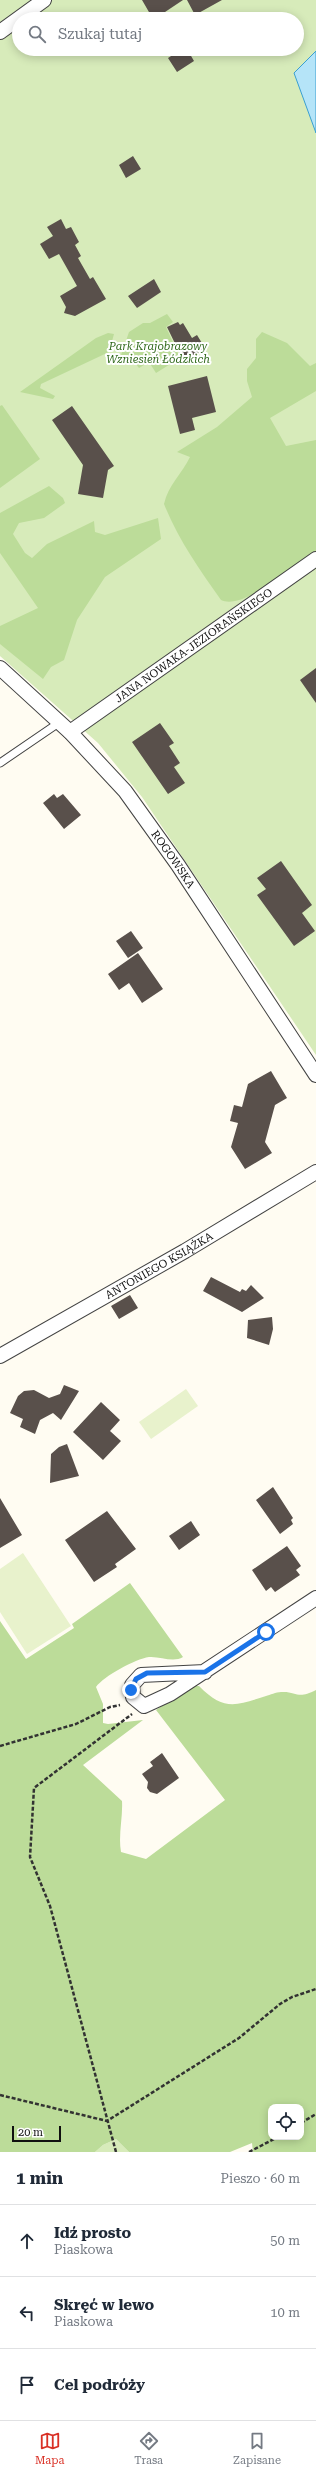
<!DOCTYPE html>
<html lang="pl">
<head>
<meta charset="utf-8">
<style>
	:root { --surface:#fff; --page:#f6f6f7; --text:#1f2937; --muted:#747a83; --line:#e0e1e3; --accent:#d93025 }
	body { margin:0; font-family:"Roboto Serif",serif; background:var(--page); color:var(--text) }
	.controls { position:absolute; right:12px; bottom:12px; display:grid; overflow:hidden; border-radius:8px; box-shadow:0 2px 10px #0003 }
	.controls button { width:36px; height:36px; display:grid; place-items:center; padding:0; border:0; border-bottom:1px solid var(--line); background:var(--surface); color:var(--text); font:20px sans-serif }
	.scale { position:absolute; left:12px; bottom:10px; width:49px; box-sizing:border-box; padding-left:4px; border:2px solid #101010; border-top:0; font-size:11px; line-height:14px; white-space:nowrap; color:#101010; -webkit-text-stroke:3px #fff; paint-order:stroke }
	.stop { position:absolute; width:12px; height:12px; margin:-9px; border:3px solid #1a73e8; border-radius:50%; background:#fff }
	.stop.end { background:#1a73e8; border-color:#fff; box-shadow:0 1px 4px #0008 }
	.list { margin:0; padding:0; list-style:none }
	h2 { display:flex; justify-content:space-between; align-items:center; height:52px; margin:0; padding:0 16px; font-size:17px }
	h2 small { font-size:13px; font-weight:400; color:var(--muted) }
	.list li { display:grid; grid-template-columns:26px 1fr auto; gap:12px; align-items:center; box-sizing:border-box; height:72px; padding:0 16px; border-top:1px solid var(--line) }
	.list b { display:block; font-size:15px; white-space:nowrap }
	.list p { margin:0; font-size:13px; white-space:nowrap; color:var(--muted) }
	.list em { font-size:13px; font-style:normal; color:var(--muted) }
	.icon { flex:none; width:22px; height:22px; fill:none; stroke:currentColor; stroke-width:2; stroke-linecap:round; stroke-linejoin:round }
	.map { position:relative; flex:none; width:316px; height:2152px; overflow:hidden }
	.search { position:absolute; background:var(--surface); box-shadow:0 2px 10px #0003; left:12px; right:12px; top:12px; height:44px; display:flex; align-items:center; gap:10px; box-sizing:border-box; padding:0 14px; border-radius:22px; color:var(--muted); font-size:15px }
	.sheet { height:268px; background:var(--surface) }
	nav { display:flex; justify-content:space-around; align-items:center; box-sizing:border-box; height:56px; border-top:1px solid var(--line); background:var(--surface); font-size:11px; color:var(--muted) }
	nav a { display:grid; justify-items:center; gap:2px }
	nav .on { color:var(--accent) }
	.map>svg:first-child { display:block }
	.green { fill:#d7ebba; fill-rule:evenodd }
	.forest { fill:#bcdc99; fill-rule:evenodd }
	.pitch { fill:#e8f2cc }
	.water { fill:#b5e4f8; stroke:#3a9fd1 }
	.building { fill:#59504b }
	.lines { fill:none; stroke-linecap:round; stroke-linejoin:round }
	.service-casing { stroke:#434343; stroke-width:9 }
	.minor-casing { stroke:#434343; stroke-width:16 }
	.path { stroke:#323232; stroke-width:2.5; stroke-dasharray:4 2; stroke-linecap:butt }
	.service { stroke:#fff; stroke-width:7 }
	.minor { stroke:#fff; stroke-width:14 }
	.route { stroke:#1a73e8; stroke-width:5 }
	.labels { text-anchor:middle; stroke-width:4; stroke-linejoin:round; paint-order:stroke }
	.park-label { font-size:11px; font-style:italic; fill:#326a1d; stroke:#fff }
	.street-label { font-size:11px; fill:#101010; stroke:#fff }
</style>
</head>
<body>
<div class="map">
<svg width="316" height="2152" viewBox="0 0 316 2152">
	<rect width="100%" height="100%" fill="#fffcf2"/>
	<!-- green -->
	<path class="green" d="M0,0H316V1055L142,797L98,743L0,656ZM19,19H297V49H19Z
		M116,2139L129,2152H95L103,2145Z"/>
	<!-- forest -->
	<path class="forest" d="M167,314L173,322L166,327L180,358L156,373L149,362L139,368L132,359L124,361L120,358L129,332L143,323H150Z
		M262,332L287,343L310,366L316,363V391L270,418L286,446L316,440V551C297,565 243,611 221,600C199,569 178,539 164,504C168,485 182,474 190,457L177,452L217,427L252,397L247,381V369L256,358V339Z
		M108,333L114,334L109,352L41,384L40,388L55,396L53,399L20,392L96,338Z
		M2,405L40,459L0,488V406Z
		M49,486L63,498L65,503L44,518L19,523L13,534L25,553L32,558L47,544L94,521L95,532L105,535L158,518L161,539L105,577L77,620L64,660L51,667L43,679L0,644V626L38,608L0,553V513Z
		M130,1583L183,1657C173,1663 160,1656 149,1657C135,1659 104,1676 96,1687L103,1704V1723L108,1724L143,1720L83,1765L122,1801C123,1818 118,1835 121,1852L146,1859L225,1800L156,1710L191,1686H199C224,1711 235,1706 266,1696C270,1695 276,1692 281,1692C297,1691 297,1700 316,1690V2152H253L252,2143L230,2152H129L116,2139L103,2145L95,2152H0V1621L26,1659L74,1628L72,1624ZM271,2107H301V2137H271Z"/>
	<!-- pitch -->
	<path class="pitch" d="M186,1389L198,1406L151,1439L139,1422Z
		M23,1553L71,1626L27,1654L0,1612V1569Z"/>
	<!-- water -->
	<path class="water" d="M316,51V133L294,73Z"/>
	<!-- building -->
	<path class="building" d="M142,0H183L165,12L169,19H153Z
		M187,0H222L195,15Z
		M182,49H187L194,61L177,72L168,58Z
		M133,156L141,169L126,178L119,165Z
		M61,219L66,229L71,227L79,242L75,245L81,256L78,258L90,279L93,277L106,299L75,316L64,313L66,307L60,296L77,286L59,254L49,259L40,244L53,236L47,227Z
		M154,279L161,292L137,308L128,296Z
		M178,322L180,325L183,323L192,338L197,335L205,348L184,362L167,327Z
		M207,376L216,412L192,418L195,430L180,434L168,386Z
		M72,406L114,466L108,470L103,498L78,494L83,465L52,420Z
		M316,668V703L300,680Z
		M160,723L174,743L169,746L180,763L174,767L185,783L168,794L132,742Z
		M54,794L57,798L63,794L81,815L64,829L43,803Z
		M281,861L312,905L302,913L315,931L294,946L257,895L266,889L257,878Z
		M131,931L143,948L128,958L116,941Z
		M138,953L163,989L142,1003L129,983L119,990L108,974Z
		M271,1071L287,1098L275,1105L265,1142L272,1153L245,1169L231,1147L238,1123L230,1121L234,1105L242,1107L248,1084Z
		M211,1277L240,1292L242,1289L246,1291L251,1285L264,1298L242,1312L203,1291Z
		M130,1295L138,1308L119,1319L111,1306Z
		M272,1317L273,1329L269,1345L247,1338L248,1320Z
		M64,1385L79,1391L61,1420L53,1413L40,1420L35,1434L20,1427L23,1419L10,1413L18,1396L24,1391L34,1390L49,1398L60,1394Z
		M101,1402L120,1420L110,1431L121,1441L103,1460L73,1432Z
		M67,1444L79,1476L50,1483L51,1454L59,1447Z
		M273,1487L293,1518L291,1520L293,1524L280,1534L256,1500Z
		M0,1498L22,1535L0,1548Z
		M107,1511L136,1549L115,1564L117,1567L94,1582L65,1540Z
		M191,1521L200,1535L179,1550L169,1536Z
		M287,1546L301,1566L296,1570L300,1575L275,1592L271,1587L266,1591L252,1570Z
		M162,1753L179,1778L157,1794L150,1792L147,1788L148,1782L142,1774L153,1766L150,1762Z"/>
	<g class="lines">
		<!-- service casing -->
		<g class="service-casing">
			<path id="service" d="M0,763L60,722"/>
		</g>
		<!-- minor casing -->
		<g class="minor-casing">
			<g id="minor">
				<path d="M0,32L44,0"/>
				<path id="s1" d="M0,668L70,732L125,791L178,865L316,1075"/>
				<path id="s2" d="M70,732L316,559"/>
				<path id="s3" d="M0,1356L185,1251L316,1172"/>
				<path d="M205,1672L141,1675L132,1685L133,1697L144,1706L170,1694L316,1598"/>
			</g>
		</g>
		<!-- path -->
		<path class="path" d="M0,1746L76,1724L110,1707L120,1705
			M0,2095L107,2121L239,2038L280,2004L292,1997L316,1989
			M301,2123L316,2114
			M116,2152L50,1906L30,1857L34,1788L132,1714
			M249,2152L278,2137"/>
		<!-- service -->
		<use href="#service" class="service"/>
		<!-- minor -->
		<use href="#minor" class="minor"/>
	</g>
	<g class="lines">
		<!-- route -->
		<path class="route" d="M131,1690L136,1679L147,1673L205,1672L266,1632"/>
	</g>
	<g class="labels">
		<!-- park labels -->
		<g class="park-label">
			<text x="158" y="350">Park Krajobrazowy<tspan x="158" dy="13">Wzniesień Łódzkich</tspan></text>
		</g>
		<!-- street labels -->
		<g class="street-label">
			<text dy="4" stroke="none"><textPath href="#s2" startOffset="151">JANA NOWAKA-JEZIORAŃSKIEGO</textPath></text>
			<text dy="4" stroke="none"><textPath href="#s1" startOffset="259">ROGOWSKA</textPath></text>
			<text dy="4" stroke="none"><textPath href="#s3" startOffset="183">ANTONIEGO KSIĄŻKA</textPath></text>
		</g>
	</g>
</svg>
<div class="controls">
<button><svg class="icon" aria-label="locate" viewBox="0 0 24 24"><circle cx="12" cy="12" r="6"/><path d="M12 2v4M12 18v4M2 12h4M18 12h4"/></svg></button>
</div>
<div class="scale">20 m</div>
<div class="stop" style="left:266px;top:1632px"></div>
<div class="stop end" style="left:131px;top:1690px"></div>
<div class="search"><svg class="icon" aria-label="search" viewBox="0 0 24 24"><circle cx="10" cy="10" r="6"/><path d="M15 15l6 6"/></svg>Szukaj tutaj</div>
</div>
<section class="sheet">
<h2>1 min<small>Pieszo · 60 m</small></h2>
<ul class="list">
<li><svg class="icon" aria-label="ahead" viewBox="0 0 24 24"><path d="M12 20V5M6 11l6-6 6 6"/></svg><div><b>Idź prosto</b><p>Piaskowa</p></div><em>50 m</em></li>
<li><svg class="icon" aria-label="left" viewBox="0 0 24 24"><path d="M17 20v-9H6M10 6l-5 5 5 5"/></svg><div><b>Skręć w lewo</b><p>Piaskowa</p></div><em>10 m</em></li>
<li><svg class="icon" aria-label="arrive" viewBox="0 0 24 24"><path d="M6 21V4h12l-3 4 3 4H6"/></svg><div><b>Cel podróży</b></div></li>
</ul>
</section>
<nav>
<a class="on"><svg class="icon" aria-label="map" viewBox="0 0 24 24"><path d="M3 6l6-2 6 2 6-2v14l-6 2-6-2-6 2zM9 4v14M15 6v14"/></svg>Mapa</a>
<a><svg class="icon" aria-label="directions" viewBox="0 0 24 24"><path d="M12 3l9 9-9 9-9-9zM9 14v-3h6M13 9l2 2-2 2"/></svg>Trasa</a>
<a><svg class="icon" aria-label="saved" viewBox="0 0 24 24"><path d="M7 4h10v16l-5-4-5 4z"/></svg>Zapisane</a>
</nav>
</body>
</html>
